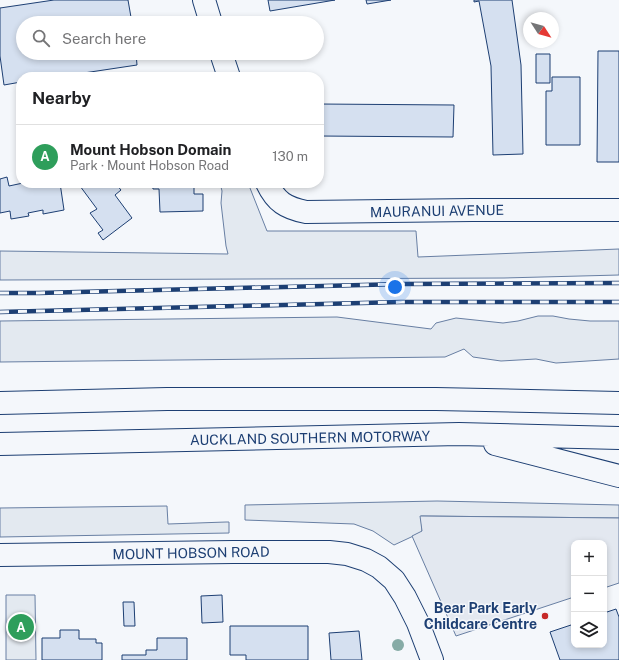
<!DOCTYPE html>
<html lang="en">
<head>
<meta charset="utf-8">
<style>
	:root { --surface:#fff; --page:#f2f2f2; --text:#202124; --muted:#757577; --line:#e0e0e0; --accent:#c62828 }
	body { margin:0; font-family:"Public Sans",sans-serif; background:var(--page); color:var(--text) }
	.controls { position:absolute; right:12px; bottom:12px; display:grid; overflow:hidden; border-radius:8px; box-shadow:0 2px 6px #0003 }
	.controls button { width:36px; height:36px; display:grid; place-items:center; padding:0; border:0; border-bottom:1px solid var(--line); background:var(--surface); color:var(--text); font:20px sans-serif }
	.compass { position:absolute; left:523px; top:12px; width:36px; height:36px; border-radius:50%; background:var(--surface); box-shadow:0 2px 6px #0003; rotate:126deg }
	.you { position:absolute; left:395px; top:287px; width:14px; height:14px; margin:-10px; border:3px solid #fff; border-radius:50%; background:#1a73e8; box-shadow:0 0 0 6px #1a73e833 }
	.badge { display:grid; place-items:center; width:26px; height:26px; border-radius:50%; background:var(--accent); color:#fff; font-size:13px; font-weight:700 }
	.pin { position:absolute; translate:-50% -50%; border:2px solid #fff; box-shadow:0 1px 4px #0006 }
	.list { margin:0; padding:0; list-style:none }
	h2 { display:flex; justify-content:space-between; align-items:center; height:52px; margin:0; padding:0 16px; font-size:17px }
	h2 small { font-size:13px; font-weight:400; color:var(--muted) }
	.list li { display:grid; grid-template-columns:26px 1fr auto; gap:12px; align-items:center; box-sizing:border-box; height:64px; padding:0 16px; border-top:1px solid var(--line) }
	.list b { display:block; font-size:15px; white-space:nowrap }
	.list p { margin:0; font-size:13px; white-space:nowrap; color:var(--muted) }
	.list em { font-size:13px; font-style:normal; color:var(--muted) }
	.icon { flex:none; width:22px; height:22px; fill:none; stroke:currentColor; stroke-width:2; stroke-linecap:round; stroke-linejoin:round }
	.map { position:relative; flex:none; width:619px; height:660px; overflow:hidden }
	.search { position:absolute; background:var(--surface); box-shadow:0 2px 6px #0003; left:16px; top:16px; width:308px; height:44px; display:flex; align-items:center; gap:10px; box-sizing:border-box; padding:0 14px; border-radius:22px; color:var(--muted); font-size:15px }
	.panel { position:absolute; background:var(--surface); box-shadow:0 2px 6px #0003; left:16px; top:72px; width:308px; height:116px; border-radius:16px }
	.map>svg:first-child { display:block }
	.green { fill:#e3e9f0; stroke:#687fa3 }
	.parking { fill:#e3e8f0; stroke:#687fa3 }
	.building { fill:#d5e0f0; stroke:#1d3f73 }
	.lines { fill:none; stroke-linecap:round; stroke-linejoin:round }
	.street-casing { stroke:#1d3f73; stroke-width:24 }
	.highway-casing { stroke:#1d3f73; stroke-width:24 }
	.street { stroke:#f4f7fb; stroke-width:22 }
	.highway { stroke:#f4f7fb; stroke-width:22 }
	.rail-casing { stroke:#1d3f73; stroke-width:4.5 }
	.rail { stroke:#f4f7fb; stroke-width:3; stroke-dasharray:9; stroke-linecap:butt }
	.tree { fill:#86aba6 }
	.poi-dot { fill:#c62828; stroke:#f4f7fb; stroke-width:1.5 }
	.labels { text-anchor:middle; stroke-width:3; stroke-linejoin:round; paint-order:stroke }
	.street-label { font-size:14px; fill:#1d3f73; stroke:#f4f7fb }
	.poi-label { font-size:14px; font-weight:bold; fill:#1d3f73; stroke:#f4f7fb; text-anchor:end }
</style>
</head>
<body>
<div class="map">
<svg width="619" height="660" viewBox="0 0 619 660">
	<rect width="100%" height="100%" fill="#f4f7fb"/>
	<!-- green -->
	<path class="green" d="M220,183H248L267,231H416L418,257L619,249V275L504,278L0,280V251L228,254L226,246L221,203L222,191Z
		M538,316H553L569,319L590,321H619V359L556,363L536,359L501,361L473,357L464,349L445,357L0,362V321L337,317L431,329L436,323L456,318L503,323L518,321Z
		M437,501L619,505V518L421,516L422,532L394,545L373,531L354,524L245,520V505Z
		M167,506L168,524L226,522H229V533L0,537V508Z
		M6,595H35L36,660H6Z"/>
	<!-- parking -->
	<path class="parking" d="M420,516L619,518V583L604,588V543H574V597L456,636L412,536L422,531Z"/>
	<!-- building -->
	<path class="building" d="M54,0H128L132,23H23V53H136L137,65L57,77H21V82L4,85L0,56V8Z
		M268,0H335L270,11Z
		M366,0H391L367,4Z
		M474,0H512L521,65L523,154L493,155L491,66L479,1L474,2Z
		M598,51H619V162H597Z
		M536,54H550V83H536Z
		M552,77H580V145H546V91H552Z
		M319,104L454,105L453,137L319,136Z
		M7,177L9,186L23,183H60L64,210L43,214V210L28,213L29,216L11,219L10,211L0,213V179Z
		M85,183H115L121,190L115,195L132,218L103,240L98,233L103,230L90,213L97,209L80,186Z
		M152,183H194V194H203V211L160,212L159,189H153Z
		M222,595L223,622L202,623L201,596Z
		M123,602H134L135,626H124Z
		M616,609L619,617V660H560L550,632L574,624V645H604V613Z
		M230,626H308V660H246V655H230Z
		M60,630H79V639H96V643H102V660H42V638H60Z
		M359,631L362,660H331L329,633Z
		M157,638H187V660H122V655H146V650H157Z"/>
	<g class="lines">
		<!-- street casing -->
		<g class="street-casing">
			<path id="street" d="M204,0L211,23
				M221,53L229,77
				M267,183C276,202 286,208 306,212L472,210H619
				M0,555L233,552H329L347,554L366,560L379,567L394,580L405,597L418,623L432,660"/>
		</g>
		<!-- highway casing -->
		<g class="highway-casing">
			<path id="highway" d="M0,403L167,399H436L619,403
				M0,444L459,434L619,438
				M495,444L619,476"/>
		</g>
		<!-- street -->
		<use href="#street" class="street"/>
		<!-- highway -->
		<use href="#highway" class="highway"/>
		<!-- rail casing -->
		<g class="rail-casing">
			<path id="rail" d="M0,293H39L402,284L619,283
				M0,312L401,302H619"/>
		</g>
		<!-- rail -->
		<use href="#rail" class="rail"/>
	</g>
	<!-- trees -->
	<circle class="tree" cx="398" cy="645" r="6"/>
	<!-- markers -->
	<circle class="poi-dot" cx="545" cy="616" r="4"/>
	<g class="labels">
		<!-- street labels -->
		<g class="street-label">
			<text transform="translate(437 211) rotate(-1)" y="5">MAURANUI AVENUE</text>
			<text transform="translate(310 438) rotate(-1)" y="5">AUCKLAND SOUTHERN MOTORWAY</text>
			<text transform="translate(191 553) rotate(-1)" y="5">MOUNT HOBSON ROAD</text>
		</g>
		<!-- poi labels -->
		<g class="poi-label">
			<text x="537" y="613">Bear Park Early<tspan x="537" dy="16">Childcare Centre</tspan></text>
		</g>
	</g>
</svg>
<div class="controls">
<button>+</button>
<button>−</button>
<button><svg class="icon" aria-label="layers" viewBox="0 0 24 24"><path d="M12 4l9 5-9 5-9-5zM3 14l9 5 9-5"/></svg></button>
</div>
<svg class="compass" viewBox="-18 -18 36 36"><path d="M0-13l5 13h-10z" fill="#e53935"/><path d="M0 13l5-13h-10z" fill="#757577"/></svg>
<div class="you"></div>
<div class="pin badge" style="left:21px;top:627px;background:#2e9e5b">A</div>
<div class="search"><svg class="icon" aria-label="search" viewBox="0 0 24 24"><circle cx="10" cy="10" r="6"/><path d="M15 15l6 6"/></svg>Search here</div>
<section class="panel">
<h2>Nearby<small></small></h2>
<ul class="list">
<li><span class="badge" style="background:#2e9e5b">A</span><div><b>Mount Hobson Domain</b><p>Park · Mount Hobson Road</p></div><em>130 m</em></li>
</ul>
</section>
</div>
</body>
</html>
